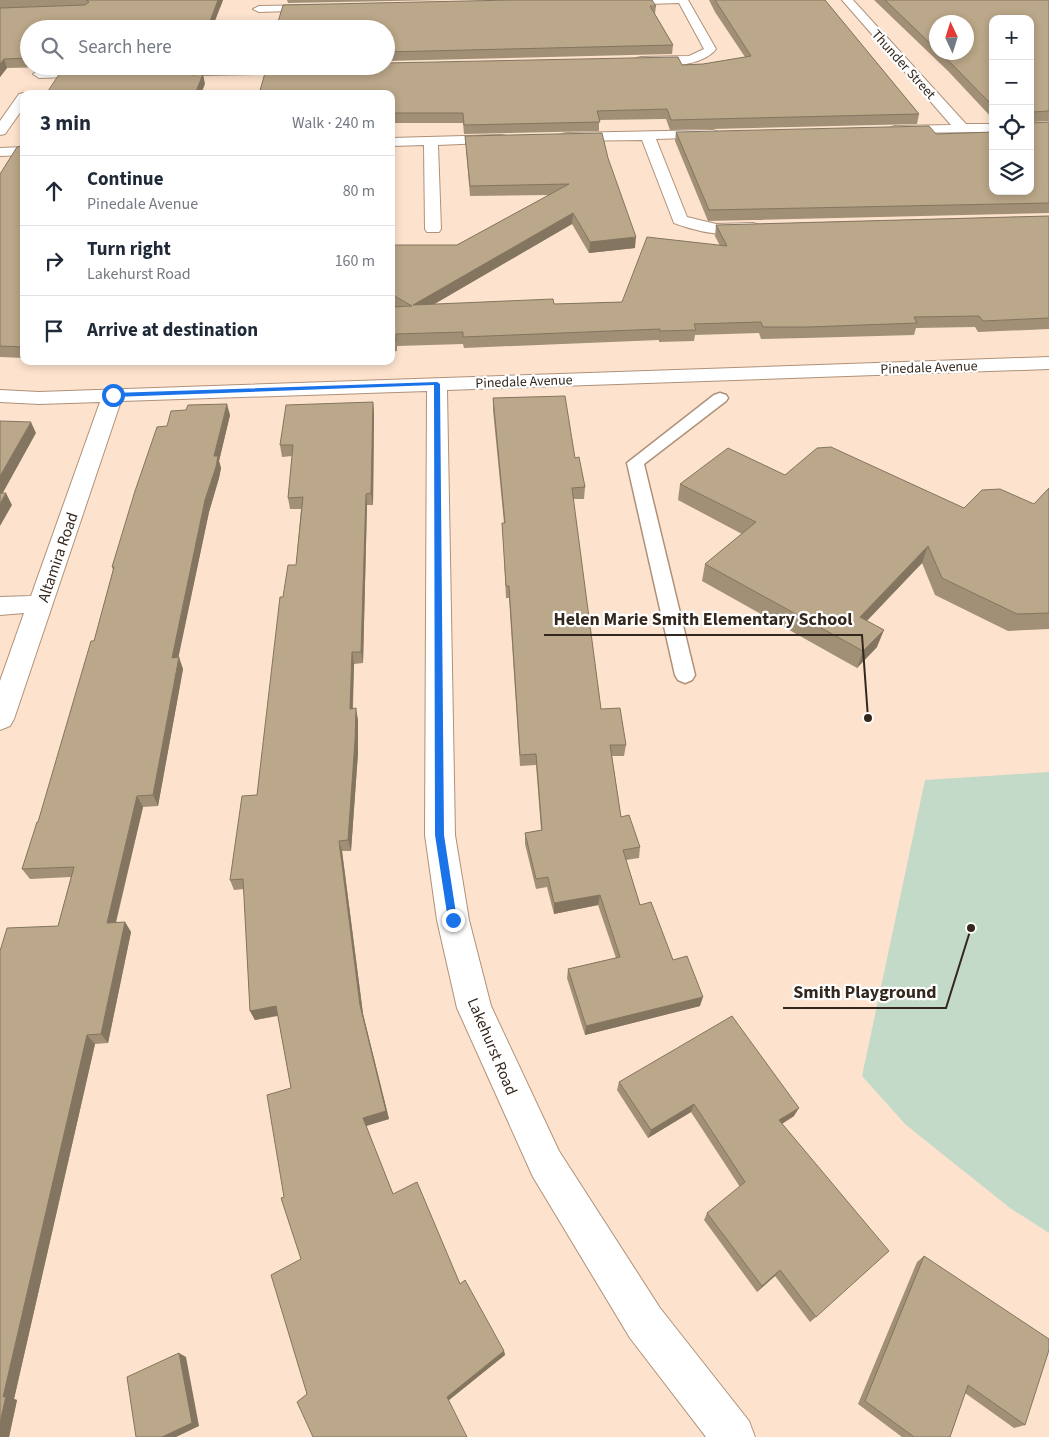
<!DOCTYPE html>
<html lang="en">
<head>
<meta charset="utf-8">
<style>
	:root { --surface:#fff; --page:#f6f6f7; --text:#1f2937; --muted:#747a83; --line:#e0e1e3 }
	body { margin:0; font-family:"Source Sans 3",sans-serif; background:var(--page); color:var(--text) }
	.controls { position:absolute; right:15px; top:15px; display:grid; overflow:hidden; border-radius:10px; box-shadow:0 2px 8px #0003 }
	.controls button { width:45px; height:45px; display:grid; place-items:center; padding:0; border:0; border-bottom:1px solid var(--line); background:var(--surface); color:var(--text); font:25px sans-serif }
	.compass { position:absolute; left:929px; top:15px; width:45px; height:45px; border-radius:50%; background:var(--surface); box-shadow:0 2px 8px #0003; rotate:356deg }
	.stop { position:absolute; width:15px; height:15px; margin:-11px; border:4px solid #1a73e8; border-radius:50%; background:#fff }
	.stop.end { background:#1a73e8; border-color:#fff; box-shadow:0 1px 5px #0008 }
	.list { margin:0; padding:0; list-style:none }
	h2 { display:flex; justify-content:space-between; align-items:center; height:65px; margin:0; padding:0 20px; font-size:21px }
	h2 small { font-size:16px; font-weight:400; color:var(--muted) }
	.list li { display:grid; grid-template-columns:32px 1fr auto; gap:15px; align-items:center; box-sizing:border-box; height:70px; padding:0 20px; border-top:1px solid var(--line) }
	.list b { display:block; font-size:19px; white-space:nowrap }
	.list p { margin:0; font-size:16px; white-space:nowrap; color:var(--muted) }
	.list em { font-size:16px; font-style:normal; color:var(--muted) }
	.icon { flex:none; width:28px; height:28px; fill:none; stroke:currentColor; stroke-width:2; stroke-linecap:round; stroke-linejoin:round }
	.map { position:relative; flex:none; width:1049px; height:1437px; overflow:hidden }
	.search { position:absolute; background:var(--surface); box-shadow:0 2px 8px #0003; left:20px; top:20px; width:375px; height:55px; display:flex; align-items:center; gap:12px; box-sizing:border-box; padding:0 18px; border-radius:28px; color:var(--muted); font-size:19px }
	.panel { position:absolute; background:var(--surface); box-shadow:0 2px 8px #0003; left:20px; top:90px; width:375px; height:275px; border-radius:10px }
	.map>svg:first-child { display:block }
	.green { fill:#c2dac7 }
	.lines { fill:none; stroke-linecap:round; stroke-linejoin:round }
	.service-casing { stroke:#af9179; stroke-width:3 }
	.minor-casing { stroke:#af9179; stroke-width:2 }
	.service { fill:#fff; fill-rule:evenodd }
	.minor { fill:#fff; fill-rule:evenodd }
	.wall { fill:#a19076; fill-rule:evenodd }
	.shaded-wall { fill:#837560 }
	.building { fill:#bba789; stroke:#837560 }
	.route { fill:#1a73e8 }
	.labels { text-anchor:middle; stroke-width:4.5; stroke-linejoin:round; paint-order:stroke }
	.far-street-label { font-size:14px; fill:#34281e; stroke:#fff }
	.street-label { font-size:16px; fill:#34281e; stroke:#fff }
	.leader { fill:none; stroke:#34281e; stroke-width:2 }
	.callout-dot { fill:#34281e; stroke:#fff; stroke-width:2 }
	.callout-label { font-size:18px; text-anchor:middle; font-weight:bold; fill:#34281e; stroke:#fff; stroke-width:4.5; stroke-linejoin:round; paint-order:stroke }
</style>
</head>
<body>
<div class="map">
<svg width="1049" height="1437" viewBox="0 0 1049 1437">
	<rect width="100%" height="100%" fill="#fde3ce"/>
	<!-- green -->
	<path class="green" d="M1049,772V1233L1010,1208L906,1125L862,1076L925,780Z"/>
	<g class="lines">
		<!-- service casing -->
		<g class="service-casing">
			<path id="service" d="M720,393L726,395L728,398L726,401L644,464L695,675L692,680L685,683L678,680L675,675L627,463L714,395Z"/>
		</g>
		<!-- minor casing -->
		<g class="minor-casing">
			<path id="minor" d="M611,0H688L716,49C703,67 658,69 637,64L635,61L637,58L641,57L689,56L704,49L679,3L615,5L611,4Z
				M842,0H853L966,124H993V132L889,133L887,130L894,126L951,125Z
				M319,5L323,6L325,8L323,10L259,12L253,9L259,6Z
				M252,66H307L309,69L303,73L156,76L150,72L156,68Z
				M96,69L100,70L102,73L100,76L39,78L33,74L39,70Z
				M24,93L27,94H24V107L5,134L0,135V121L19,94Z
				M714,130L721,134L719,137L656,139L687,217L716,224L753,223L759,225L761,228L759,231C731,238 700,233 674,223L642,140L567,141L562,140L560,137L562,134L567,133Z
				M501,135L506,136L508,139L506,142L438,145L441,229L439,232H427L425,229L424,145L391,146V138Z
				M24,147V155L0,156V148Z
				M1049,357V369L447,390L455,835L469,920L491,1006L559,1151L660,1308L749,1421L755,1437H706L630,1338L533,1177L457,1008L437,920L425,835L427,391L121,401L14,719L10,726L0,730V681L24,613L0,615V597L31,596L100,402L39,404L0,402V390L39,392Z"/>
		</g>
		<!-- service -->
		<use href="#service" class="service"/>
		<!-- minor -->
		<use href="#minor" class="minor"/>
	</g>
	<!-- wall -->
	<path class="wall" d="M0,0H223L220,8L29,29V66H97L7,68L0,77V8L83,5L0,8Z
		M287,0H443L288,3Z
		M709,0H825L919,114L917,124L670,130L666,119L599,120V131L464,134L463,123H391V94L682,65L703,64L745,57L715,12Z
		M874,0H1049V121L1032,122V123L1049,122V213L708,221L675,141L676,132L936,134L1030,191L993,19V119L948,71ZM936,22L966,52H936Z
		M656,6L655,14L673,45L672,54L386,61V29Z
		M24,136V358L0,357V174L22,146Z
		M465,136L608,158L635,248L589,253L572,224L434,304H554L622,302L720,246L715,236L716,225L1049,216V329L978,332L975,327L916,328L914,335L805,338L761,339L759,333L695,335L694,341L659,342V340L464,348L463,344L397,346V351L391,352V307L394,306L391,305V245H457L549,195L470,196Z
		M493,398L575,458L585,487L584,499H573L601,709L626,745L624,756H612L621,817L640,847L639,858L626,860L640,905L700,1006L585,1035L567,978L568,969L616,958L598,905L554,914L547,887L536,889L525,844V833L541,830L536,765L520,766L509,598H506L503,535L504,523L493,410Z
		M373,402L374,414L373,505H367L363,663L354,664L353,708L358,720V753L351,851H342L363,1014L389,1119L366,1126L393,1194L460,1284L504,1351L505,1355L448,1400L307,1394L301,1259L284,1197L291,1088L278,1016L255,1020L250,1011L244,889L234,890L230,880L257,795L283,597L296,565L301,509H290L288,498L292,456L282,457L280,445Z
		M230,415L219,461L221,468L219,478L209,512L178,657L183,669L158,806L143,807L116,923L125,922L131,932L108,1043L95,1044L14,1399L17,1400L9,1437H0L58,926L71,877L30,879L22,869L38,822L94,641L113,570L112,567L167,426Z
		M785,475L964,508L1034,504L1049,488V629L1008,631L935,595L922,563L867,621L877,647L857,668L702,581L705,564L742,534L678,500L680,484Z
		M619,1082L794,1116L782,1124L816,1317L810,1322L775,1276L757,1292L704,1220L707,1213L740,1187L691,1112L648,1138L617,1090Z
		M924,1256L1025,1425L1014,1428L965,1393L950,1437H902L858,1404L917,1262Z"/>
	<!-- shaded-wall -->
	<path class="shaded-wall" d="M218,0H223L212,29H207Z
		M4,59L7,68L0,77V64Z
		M203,74L205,84L201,94H195Z
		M573,213L572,224L414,316L413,305Z
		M636,237L635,248L589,253L590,242Z
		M373,402L374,414L373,505L371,493Z
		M227,404L230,415L219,461L221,468L219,478L209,512L176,669L172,658L214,456Z
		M31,422L36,433L0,498V476Z
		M6,493L12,505L0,526V504Z
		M366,494L367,505L363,663L361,652Z
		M928,546L922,563L854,634L860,617Z
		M884,630L877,647L857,668L863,651Z
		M352,652L354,664L352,720L350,709Z
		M179,657L183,669L158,806L153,795Z
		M356,708L358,720V753L351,851L348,840Z
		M137,796L143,807L113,933L107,923Z
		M339,841L342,851L363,1014L389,1119L366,1126L363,1118L360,1005Z
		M600,895L598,905L554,914V903Z
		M125,922L131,932L108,1043L101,1034Z
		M703,997L700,1006L585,1035L586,1026Z
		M276,1006L280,1015L255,1020L250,1011Z
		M87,1035L95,1044L14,1399L17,1400L9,1437H0V1423L3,1397Z
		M694,1104L691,1112L648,1138L651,1130Z
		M799,1108L794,1116L775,1128L779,1120Z
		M780,1270L775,1276L757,1292L762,1286Z
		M504,1351L505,1355L448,1401L447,1397Z
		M179,1353L186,1357L199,1426L176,1437H162Z"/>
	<!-- building -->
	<path class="building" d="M86,0H218L207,29H29V58L4,59L0,64V8L85,5L89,2Z
		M513,0H652L656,6H650L673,45L386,52V29H276L283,5Z
		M715,0H825L919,114L671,120L667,109L597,111L600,122L464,125L463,113H391V94H259L267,66H386V63L678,57L682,65L703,64L751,56Z
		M885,0H1049V111L1032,112V123L1049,122V203L709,210L676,132L929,126L936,134L993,132V191H1030V19H993V106L940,52H966V22H936V49Z
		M193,67L192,75L203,74L195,94H46L62,70Z
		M602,133L608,158L636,237L590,242L573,213L413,305L553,299L554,304L622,302L647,237L727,246L716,225L1049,216V318L983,321L979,316L914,317L917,323L808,327H763L761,322L694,324L696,330L660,331V329L463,337V332L396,334V340H391V307L412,306L391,294V245H457L569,184L470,186L465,136Z
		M24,136V347L0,346V174L17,147L22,146V138Z
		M565,396L575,458L579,457L585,487L572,488L601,709L620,708L626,745H610L621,817L629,815L640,847L623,850L640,905L651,902L673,960L687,956L703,997L586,1026L568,969L620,957L600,895L554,903L548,877L536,879L525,833L542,830L536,754L520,755L509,586H506L502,523H505L493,398Z
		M373,402L371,493L366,494L361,652H352L350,709L356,708L355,741L348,840L339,841L360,1005L386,1111L363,1118L393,1194L417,1182L460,1284L465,1280L504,1351L447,1397L467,1437H313L297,1402L307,1394L271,1275L301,1259L281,1198L284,1197L267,1095L291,1088L276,1006L250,1011L243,879L230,880L242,796L257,795L280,597H283L288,565H296L303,497L288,498L293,445H280L286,405Z
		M227,404L214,456H218L216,467L205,500L172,658L179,657L153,795L137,796L107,923L125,922L101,1034L87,1035L3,1397L6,1396L0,1423V951L7,928L58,926L74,867L22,869L37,822H38L91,641H94L114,567H112L135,491L157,427L167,426L171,411L186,410L188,405Z
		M0,421L31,422L0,476Z
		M831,447L964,508L982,490L1000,489L1034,504L1049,488V613L1017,614L942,578L928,546L860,617L884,630L863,651L705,564L756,522L680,484L728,448L785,475L817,448Z
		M0,493H6L0,504Z
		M732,1016L799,1108L779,1120L889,1251L816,1317L780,1270L762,1286L707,1213L745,1182L694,1104L651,1130L619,1082Z
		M924,1256L1049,1339V1350L1025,1425L968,1385L950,1437H914L865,1401Z
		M179,1353L192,1423L162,1437H136L127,1377Z"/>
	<!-- route -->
	<path class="route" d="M437,382L440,384L444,835L457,920L453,925L448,920L435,835L434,385L113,397L110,395L113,393Z"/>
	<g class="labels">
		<!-- far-street labels -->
		<g class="far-street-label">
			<text transform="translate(904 64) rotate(48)" y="5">Thunder Street</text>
			<text transform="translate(929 367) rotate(-2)" y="5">Pinedale Avenue</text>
			<text transform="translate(524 381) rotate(-2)" y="5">Pinedale Avenue</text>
		</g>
		<!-- street labels -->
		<g class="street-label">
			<text transform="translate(57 557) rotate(-71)" y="6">Altamira Road</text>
			<text transform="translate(493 1046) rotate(67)" y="6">Lakehurst Road</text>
		</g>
	</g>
	<!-- callouts -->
	<path class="leader" d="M868 718L862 635H544M971 928L946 1008H783"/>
	<g class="callout-dot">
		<circle cx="868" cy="718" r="5"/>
		<circle cx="971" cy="928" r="5"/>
	</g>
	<g class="callout-label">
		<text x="703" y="625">Helen Marie Smith Elementary School</text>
		<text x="865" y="998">Smith Playground</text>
	</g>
</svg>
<div class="controls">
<button>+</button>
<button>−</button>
<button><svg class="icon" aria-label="locate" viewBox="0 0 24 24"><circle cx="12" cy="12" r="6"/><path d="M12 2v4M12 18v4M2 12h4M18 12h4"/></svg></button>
<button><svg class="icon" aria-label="layers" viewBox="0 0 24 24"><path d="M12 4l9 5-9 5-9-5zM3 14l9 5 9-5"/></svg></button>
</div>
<svg class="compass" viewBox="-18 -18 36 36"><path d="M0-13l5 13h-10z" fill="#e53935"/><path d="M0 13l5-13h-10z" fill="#747a83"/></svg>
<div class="stop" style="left:113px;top:395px"></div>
<div class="stop end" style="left:453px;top:920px"></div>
<div class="search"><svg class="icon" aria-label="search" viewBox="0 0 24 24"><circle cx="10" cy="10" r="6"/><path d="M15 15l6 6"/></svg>Search here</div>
<section class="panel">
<h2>3 min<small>Walk · 240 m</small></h2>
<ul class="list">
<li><svg class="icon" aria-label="ahead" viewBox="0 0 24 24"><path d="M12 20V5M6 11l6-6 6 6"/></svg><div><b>Continue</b><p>Pinedale Avenue</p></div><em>80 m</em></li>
<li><svg class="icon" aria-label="right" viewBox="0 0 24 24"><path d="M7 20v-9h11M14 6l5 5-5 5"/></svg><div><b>Turn right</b><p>Lakehurst Road</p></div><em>160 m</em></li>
<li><svg class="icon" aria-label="arrive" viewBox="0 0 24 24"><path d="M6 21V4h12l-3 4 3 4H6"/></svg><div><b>Arrive at destination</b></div></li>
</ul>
</section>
</div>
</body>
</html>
